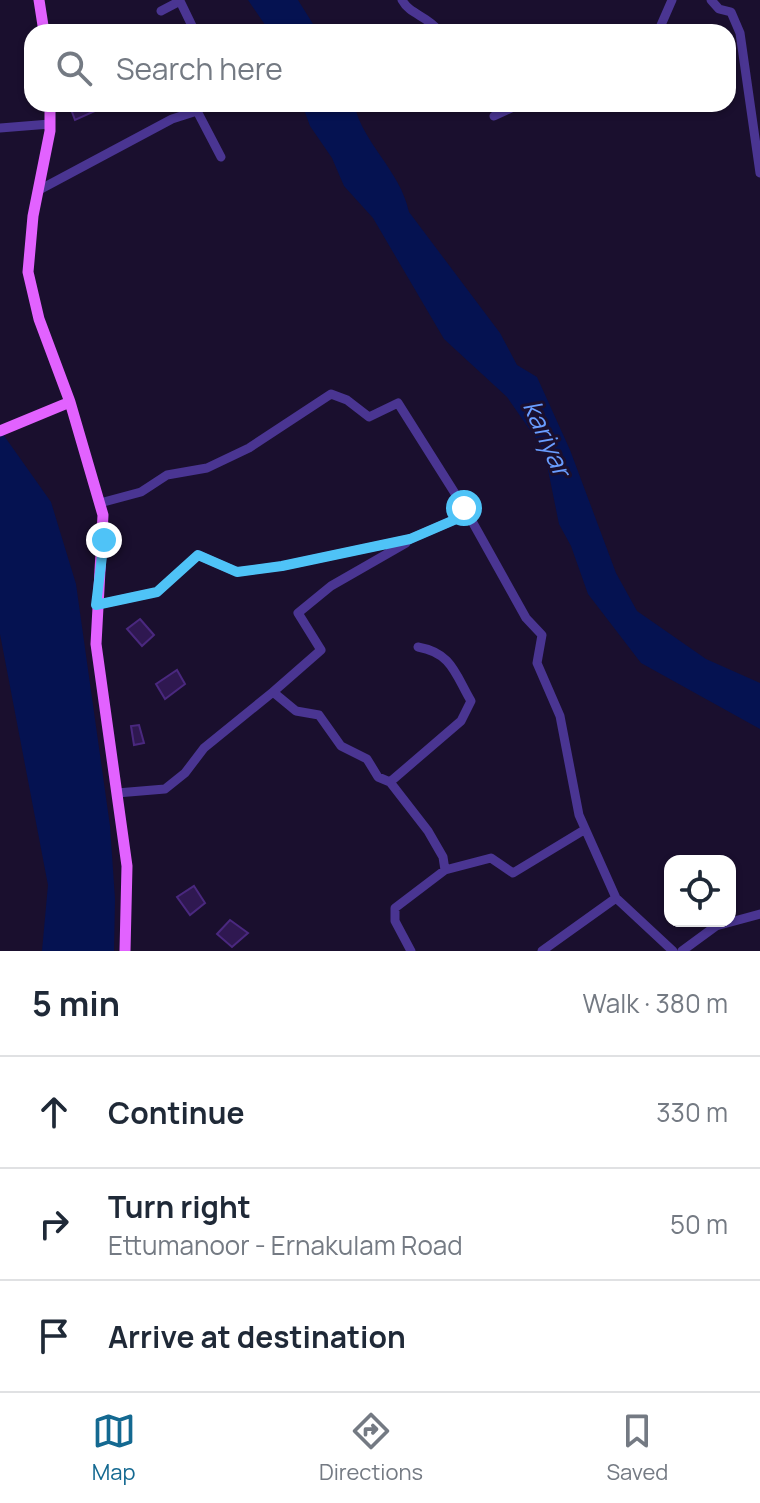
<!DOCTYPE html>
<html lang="en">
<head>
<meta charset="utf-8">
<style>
	:root { --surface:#fff; --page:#f6f6f7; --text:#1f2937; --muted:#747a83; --line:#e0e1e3; --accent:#146991 }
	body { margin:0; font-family:Manrope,sans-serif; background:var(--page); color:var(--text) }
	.controls { position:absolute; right:24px; bottom:24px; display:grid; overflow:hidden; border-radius:16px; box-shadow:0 2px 6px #0004 }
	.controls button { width:72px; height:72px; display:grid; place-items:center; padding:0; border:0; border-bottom:2px solid var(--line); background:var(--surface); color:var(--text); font:40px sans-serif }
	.stop { position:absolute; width:24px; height:24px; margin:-18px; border:6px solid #4fc3f7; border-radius:50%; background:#fff }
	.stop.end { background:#4fc3f7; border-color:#fff; box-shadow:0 2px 8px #0008 }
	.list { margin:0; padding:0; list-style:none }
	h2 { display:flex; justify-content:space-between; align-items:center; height:104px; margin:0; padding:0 32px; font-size:34px }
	h2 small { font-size:26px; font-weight:400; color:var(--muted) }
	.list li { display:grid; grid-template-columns:52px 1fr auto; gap:24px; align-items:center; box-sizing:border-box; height:112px; padding:0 32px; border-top:2px solid var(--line) }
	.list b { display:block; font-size:30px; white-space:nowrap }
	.list p { margin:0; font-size:26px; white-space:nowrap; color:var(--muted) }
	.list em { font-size:26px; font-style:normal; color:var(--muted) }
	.icon { flex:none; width:44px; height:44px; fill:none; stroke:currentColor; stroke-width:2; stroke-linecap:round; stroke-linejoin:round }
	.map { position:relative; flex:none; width:760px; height:951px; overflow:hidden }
	.search { position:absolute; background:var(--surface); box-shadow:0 2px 6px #0004; left:24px; right:24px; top:24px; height:88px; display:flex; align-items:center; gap:20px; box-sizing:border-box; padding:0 28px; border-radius:24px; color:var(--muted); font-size:30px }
	.sheet { height:440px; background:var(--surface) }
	nav { display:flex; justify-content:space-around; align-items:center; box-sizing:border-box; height:112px; border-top:2px solid var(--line); background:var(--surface); font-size:22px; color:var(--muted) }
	nav a { display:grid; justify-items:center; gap:4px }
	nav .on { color:var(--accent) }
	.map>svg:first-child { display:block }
	.water { fill:#051251 }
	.building { fill:#2f1851; stroke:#4a287f; stroke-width:2 }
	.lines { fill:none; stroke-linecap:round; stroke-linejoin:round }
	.minor { stroke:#4a3592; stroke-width:9 }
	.major { stroke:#e262ff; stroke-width:11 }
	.route { stroke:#4fc3f7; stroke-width:10 }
	.labels { text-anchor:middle; stroke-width:6; stroke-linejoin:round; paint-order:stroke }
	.water-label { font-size:26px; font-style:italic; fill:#699dff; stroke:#1a0f2e }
</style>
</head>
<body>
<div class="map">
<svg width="760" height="951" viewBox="0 0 760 951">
	<rect width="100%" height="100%" fill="#1a0f2e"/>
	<!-- water -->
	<path class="water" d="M248,0H298L318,32H270Z
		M302,104H354C363,144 400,170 409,212L500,333L517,365L537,377L570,450L616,573L637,611L706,659L760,683V729L641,663L588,594L571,546L559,524L544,450L507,397L444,339L373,218L344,186L332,158L310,126Z
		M0,430L51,502L76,584L110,826L115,899L114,951H42L48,885L0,634Z"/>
	<!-- building -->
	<path class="building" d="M69,104H108V105L75,120Z
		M140,619L154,635L142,646L127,629Z
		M177,670L185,684L165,699L156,684Z
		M139,725L144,743L134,745L131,726Z
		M194,886L205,903L190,915L177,897Z
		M230,920L248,933L232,947L217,934Z"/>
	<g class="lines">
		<!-- minor -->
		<path class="minor" d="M402,0C410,15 427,15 440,32
			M711,0L719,9L731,12L740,33L760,173
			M161,11L180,1L195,32
			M658,32L672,0
			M494,116L520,104
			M0,128L50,124
			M39,190L172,119L197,111L221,157
			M468,514L526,618L542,635L537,663L560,716L579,815L616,898
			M96,605L157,592L198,555L237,572L282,566L410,539L468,514L398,403L369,417L347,400L331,394L249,448L207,468L167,475L141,492L100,503
			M273,692L321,650L298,613L331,586L406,543
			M390,782L461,721L471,701C455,674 452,653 418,647
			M117,793L165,789L185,773L204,748L273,692L296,711L319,715L341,746L367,759L378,777L390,782L428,831L443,857L445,870
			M411,951L395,921V908L445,870L491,858L513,873L584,830
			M542,951L616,898L673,951
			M682,951L716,926L760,914"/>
		<!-- major -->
		<path class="major" d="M39,0L44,32
			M50,104V131L33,216L28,272L39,319L70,402L103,515L96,644L127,866L125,951
			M0,431L70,402"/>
	</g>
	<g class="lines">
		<!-- route -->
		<path class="route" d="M104,540L96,605L157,592L198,555L237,572L282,566L410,539L468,514L464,508"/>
	</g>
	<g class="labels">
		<!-- water labels -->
		<g class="water-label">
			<text transform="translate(547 438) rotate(66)" y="9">kariyar</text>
		</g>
	</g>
</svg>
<div class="controls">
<button><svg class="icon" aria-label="locate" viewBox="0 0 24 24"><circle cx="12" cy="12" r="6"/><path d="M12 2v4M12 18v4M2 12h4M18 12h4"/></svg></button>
</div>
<div class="stop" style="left:464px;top:508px"></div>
<div class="stop end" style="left:104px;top:540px"></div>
<div class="search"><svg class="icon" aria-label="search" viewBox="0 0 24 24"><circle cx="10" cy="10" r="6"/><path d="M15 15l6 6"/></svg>Search here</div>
</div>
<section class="sheet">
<h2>5 min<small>Walk · 380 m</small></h2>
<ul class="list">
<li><svg class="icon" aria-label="ahead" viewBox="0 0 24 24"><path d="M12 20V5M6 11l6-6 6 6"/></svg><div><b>Continue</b></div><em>330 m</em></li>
<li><svg class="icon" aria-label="right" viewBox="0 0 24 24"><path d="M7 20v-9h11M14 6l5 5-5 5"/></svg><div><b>Turn right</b><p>Ettumanoor - Ernakulam Road</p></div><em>50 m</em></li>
<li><svg class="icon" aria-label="arrive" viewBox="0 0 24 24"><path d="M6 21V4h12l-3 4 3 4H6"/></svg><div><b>Arrive at destination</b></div></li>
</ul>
</section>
<nav>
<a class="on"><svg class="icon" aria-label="map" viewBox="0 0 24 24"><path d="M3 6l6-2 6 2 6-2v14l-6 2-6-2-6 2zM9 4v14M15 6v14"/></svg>Map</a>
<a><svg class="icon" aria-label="directions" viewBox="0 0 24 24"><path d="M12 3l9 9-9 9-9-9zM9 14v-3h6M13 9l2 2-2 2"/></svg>Directions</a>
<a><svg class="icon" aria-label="saved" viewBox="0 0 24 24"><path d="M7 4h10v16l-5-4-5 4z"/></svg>Saved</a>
</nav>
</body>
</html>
